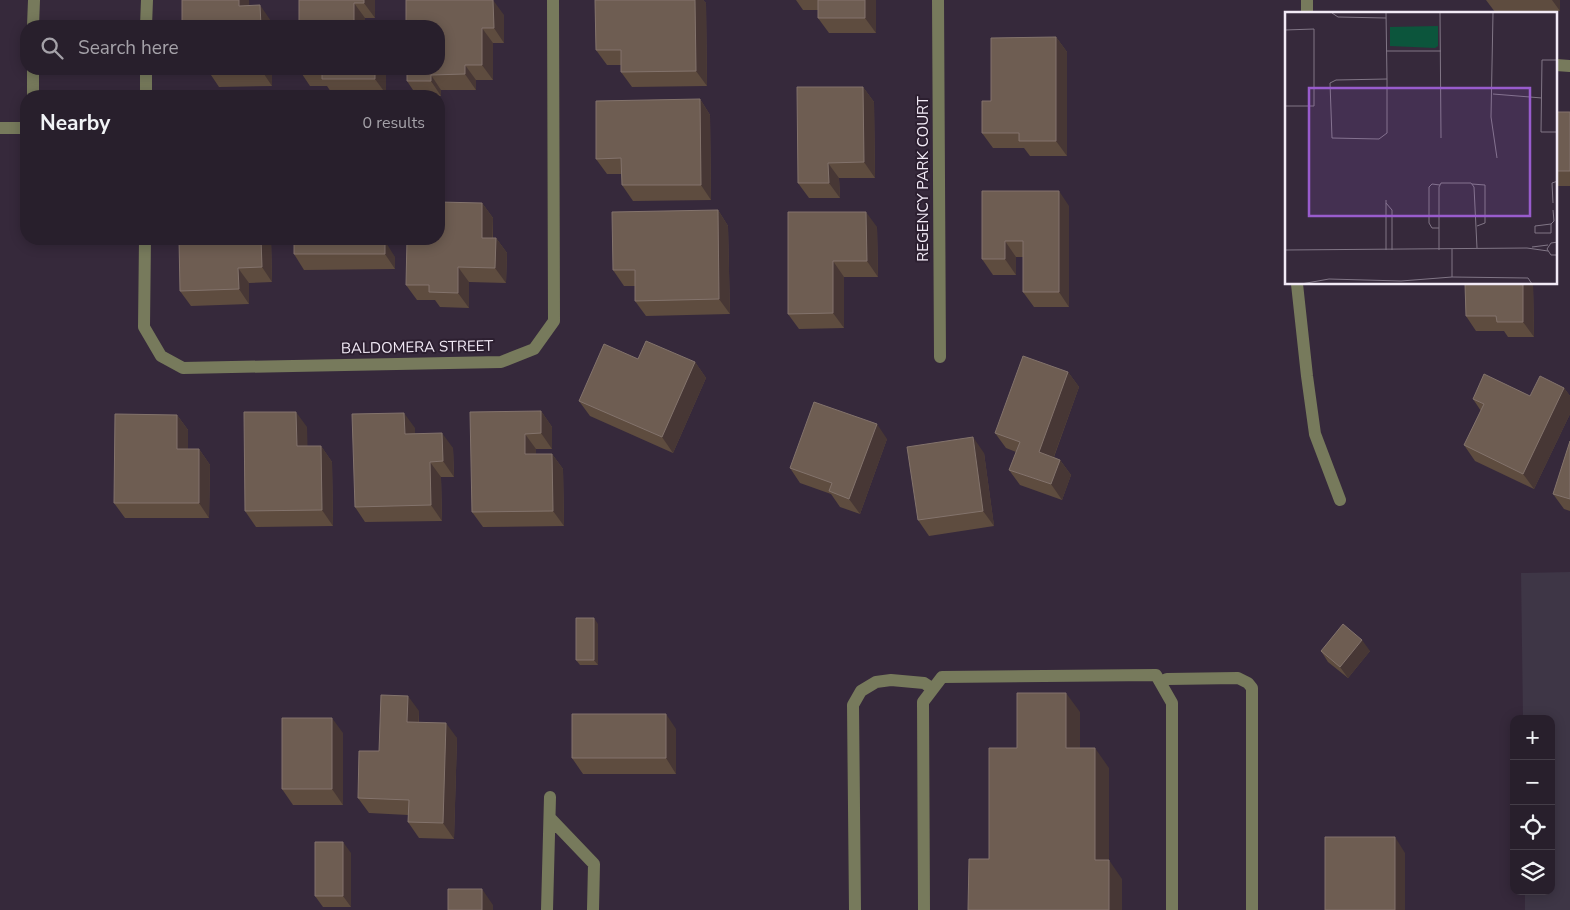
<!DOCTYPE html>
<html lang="en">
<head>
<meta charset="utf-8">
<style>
	:root { --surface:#281f2c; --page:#302734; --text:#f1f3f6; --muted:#a5a2a9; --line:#443d48 }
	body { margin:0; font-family:"Nunito Sans",sans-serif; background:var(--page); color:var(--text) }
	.controls { position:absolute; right:15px; bottom:15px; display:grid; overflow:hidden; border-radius:10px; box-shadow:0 2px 12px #0003 }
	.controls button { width:45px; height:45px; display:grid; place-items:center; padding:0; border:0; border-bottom:1px solid var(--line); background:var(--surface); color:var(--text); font:25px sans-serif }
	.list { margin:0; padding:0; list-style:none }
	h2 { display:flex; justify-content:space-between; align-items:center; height:65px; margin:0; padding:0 20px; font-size:21px }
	h2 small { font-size:16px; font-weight:400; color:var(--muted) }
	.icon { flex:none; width:28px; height:28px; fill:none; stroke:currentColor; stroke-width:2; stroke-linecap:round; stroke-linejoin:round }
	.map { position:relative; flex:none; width:1570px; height:910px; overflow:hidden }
	.search { position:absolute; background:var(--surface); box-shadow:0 2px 12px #0003; left:20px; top:20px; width:425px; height:55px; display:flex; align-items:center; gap:12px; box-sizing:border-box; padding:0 18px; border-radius:20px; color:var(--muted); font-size:19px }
	.panel { position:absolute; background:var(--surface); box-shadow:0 2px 12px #0003; left:20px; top:90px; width:425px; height:155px; border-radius:20px }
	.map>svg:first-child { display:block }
	.education { fill:#3e3646 }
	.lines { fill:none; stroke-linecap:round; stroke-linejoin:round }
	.minor { stroke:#777a5c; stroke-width:12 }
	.wall { fill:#5e4c3f }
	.shaded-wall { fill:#473735 }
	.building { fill:#6e5d52; stroke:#83736c }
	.labels { text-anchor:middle; stroke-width:4; stroke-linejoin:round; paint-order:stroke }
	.street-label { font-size:15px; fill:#f2eaf6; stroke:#2c1f30 }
	.inset-road { fill:none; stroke:#817686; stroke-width:1 }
	.view { fill:#995ccd; fill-opacity:0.15; stroke:#995ccd; stroke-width:2.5 }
	.inset-edge { fill:none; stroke:#f2eaf6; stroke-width:2.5 }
</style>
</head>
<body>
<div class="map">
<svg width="1570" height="910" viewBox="0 0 1570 910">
	<rect width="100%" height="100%" fill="#36293b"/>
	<!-- education -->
	<path class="education" d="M1570,572V910H1525V891H1551V719H1523L1521,573Z"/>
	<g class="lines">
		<!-- minor -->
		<path class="minor" d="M938,0L940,357
			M1307,14V0
			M33,26L34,0
			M146,26L147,0
			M1556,65L1570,66
			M33,96V69
			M146,96V69
			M0,128H26
			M145,239L144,327L161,356L183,368L501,362L534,349L554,321L553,0
			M1297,284L1307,376L1315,434L1340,500
			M1160,682L1167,679L1238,678L1248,683L1252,688V910
			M550,818L594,864L593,910
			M547,910L550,797
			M855,910L853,705L861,691L876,682L891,680L924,683L933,689
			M924,910L923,702L942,677L1156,675L1172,703V910"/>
	</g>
	<!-- wall -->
	<path class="wall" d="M299,0H375V18H365V24H375L377,26H299Z
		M406,0L504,15V43H493V80H476V90H441V96H417L407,81Z
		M595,0H703L706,3L707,86L632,87L621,72V65H607L596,50Z
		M796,0H876V33H829L818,18V10H803Z
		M1486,0H1560V11L1495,12Z
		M1056,37L1067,52V156H1030L1024,148H993L982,133L991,101Z
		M209,69H272V86L219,87L209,72Z
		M386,69V94L333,95L327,86H310L300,71Z
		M863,87L874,102L875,178H839L840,198H809L798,183Z
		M700,99L710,115L711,200L633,201L622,185V174H607L596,159Z
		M1556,112H1570V186H1556Z
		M982,191L1069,206V307H1034L1023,292V257H1016V275H993L982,259Z
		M482,203L493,218V238H496L507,253L506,283L469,282V308L440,307L435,300H417L406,285Z
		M718,210L728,226L730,314L646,316L635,301V286H624L613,270Z
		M788,212L877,227L878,277H844V328L799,329L788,314Z
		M271,239L272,282L249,283V304L191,306L180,291Z
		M294,239H367V241L395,257V269L304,270L294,254Z
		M1465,284H1533L1534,337H1508L1504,331H1476L1466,316Z
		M695,362L706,378L673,453L590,416L579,401Z
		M1068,372L1079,387L1054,457L1060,460L1071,475L1062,500L1020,485L1009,470L1016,452L1006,448L995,433Z
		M1564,388L1570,396V414L1534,489L1475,461L1464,445L1481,411L1473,399L1530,396Z
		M541,411L552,427V449H536V454H552L563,469L564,526L483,527L472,512Z
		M177,415L188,430V449H199L210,465L209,518H125L114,503Z
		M307,427V446H321L332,462L333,526L256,527L245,511Z
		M415,428V434L453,448L454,477H441L442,521L365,522L355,507Z
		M887,439L860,514L840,507L831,494L800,483L790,468Z
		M1570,441V511L1564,509L1553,494Z
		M984,453L994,526L929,536L918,520Z
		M598,624V665H580L576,660Z
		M1321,651H1370L1348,678L1328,662Z
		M419,711V722L457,738L454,839L419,838L408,822V815L369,813L358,798L379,751Z
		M676,729V774H583L572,758Z
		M343,733V805H293L282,789Z
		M351,853V907H323L315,896Z"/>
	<!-- shaded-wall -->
	<path class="shaded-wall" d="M239,0H249L250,21L239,6Z
		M364,0H375V18L364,3Z
		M493,0L504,15V43L494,28Z
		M695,0H703L706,3L707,86L696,71Z
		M865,0H876V33L865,18Z
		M1552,0H1560V11Z
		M354,3L365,18V26L354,24Z
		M260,5L271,21V26H261Z
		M482,28L493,43V80L482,65Z
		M1056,37L1067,52V156L1056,141Z
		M465,65L476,80V90L465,74Z
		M261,69H272V86L262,71Z
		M375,69H386V94L375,79Z
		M431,75L441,90V96L431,81Z
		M863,87L874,102L875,178L864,162Z
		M700,99L710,115L711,200L701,185Z
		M828,163L839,178L840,198L829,183Z
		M1059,191L1069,206V307L1059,292Z
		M482,203L493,218L492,253L482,238Z
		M718,210L728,226L730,314L719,299Z
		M866,212L877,227L878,277L867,261Z
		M496,238L507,253L506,283L495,268Z
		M261,239H271L272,282L262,267Z
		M356,239H367V254L356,241Z
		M385,241L395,257V269L385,254Z
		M1005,241L1016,257V275L1005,259Z
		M833,261L844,277V328L833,313Z
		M458,267L469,282V308L458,293Z
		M238,268L249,283V304L239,289Z
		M1523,284H1533L1534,337L1523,322Z
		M695,362L706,378L673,453L662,437Z
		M1068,372L1079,387L1050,467L1039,452Z
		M1564,388L1570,396V414L1534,489L1523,474Z
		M541,411L552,427V449L541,433Z
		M296,412L307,427L308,462L297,446Z
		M404,413L415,428V449L405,434Z
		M177,415L188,430V464L177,449Z
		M877,424L887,439L860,514L849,499Z
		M442,433L453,448L454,477L443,461Z
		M525,434L536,449V469L525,454Z
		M973,437L984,453L994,526L983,511Z
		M321,446L332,462L333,526L322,510Z
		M199,449L210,465L209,518L199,503Z
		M552,454L563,469L564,526L553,511Z
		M1060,460L1071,475L1062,500L1051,484Z
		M430,462L441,477L442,521L431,505Z
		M594,618L598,624V665L594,660Z
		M1362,640L1370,651L1348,678L1340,667Z
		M1066,693L1080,712V768L1066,748Z
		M408,696L419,711L418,737L407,722Z
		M666,714L676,729V774L666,758Z
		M332,718L343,733V805L332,789Z
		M446,723L457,738L454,839L443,823Z
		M1095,748L1109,768V860L1122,879V910H1109L1095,860Z
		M1395,837L1405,853V910H1395Z
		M343,842L351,853V907L343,896Z
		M482,889L493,905V910H482Z"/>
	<!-- building -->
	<path class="building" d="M182,0H239V6L260,5L261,26H182Z
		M299,0H364V3H354V24H375V26H299Z
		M406,0H493L494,28H482V65H465V74L431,75V81H407V69H439V26H406Z
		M595,0H695L696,71L621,72V50H596Z
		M818,0H865V18H818Z
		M1056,37V141H1019V133H982V101H991V38Z
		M209,69H261L262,71L209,72Z
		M300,69H375V79H322V71H300Z
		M797,87H863L864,162L828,163L829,183H798Z
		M700,99L701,185H622L621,158L596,159V101Z
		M1556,112H1570V171H1556Z
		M982,191H1059V292H1023V241H1005V259H982Z
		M439,202L482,203V238H496L495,268L458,267V293L429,292V285H406L407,239H439Z
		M718,210L719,299L635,301V270H613L612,212Z
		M788,212H866L867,261H833V313L788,314Z
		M179,239H261L262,267L238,268L239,289L180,291Z
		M294,239H356V241H385V254H294Z
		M1465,284H1523V322H1497L1496,316H1466Z
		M646,341L695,362L662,437L579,401L604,344L638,359Z
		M1023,356L1068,372L1039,452L1060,460L1051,484L1009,470L1020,442L995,433Z
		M1484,374L1530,396L1540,376L1564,388L1523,474L1464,445L1484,404L1473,399Z
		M814,402L877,424L849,499L829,491L832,483L790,468Z
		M541,411V433L525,434V454H552L553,511L472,512L470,412Z
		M244,412H296L297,446H321L322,510L245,511Z
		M404,413L405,434L442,433L443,461L430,462L431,505L355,507L352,414Z
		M115,414L177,415V449H199V503H114Z
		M973,437L983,511L918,520L907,447Z
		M1570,441V499L1553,494Z
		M576,618H594V660H576Z
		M1343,624L1362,640L1340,667L1321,651Z
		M1017,693H1066V748H1095V860H1109V910H968L969,859H989V748H1017Z
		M381,695L408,696L407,722L446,723L443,823L408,822L409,800L358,798L359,751H379Z
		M572,714H666V758H572Z
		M282,718H332V789H282Z
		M1325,837H1395V910H1325Z
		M315,842H343V896H315Z
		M448,889H482V910H448Z"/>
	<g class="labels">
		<!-- street labels -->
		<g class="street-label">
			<text transform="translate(923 179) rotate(-90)" y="5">REGENCY PARK COURT</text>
			<text transform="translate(417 347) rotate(-1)" y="5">BALDOMERA STREET</text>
		</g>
	</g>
	<!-- overview -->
	<g transform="translate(1285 12)">
		<rect width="272" height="272" fill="#36293b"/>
		<path d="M153,14V34L150,36L105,34V15Z" fill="#0c553c"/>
		<path class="inset-road" d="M47,1L53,5L101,6M101,1L102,67V121L94,127L47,126L45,71L51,68L102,67M155,1L156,126M208,1L206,105L212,146M0,18L29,17V94H0M101,39H156M273,48H257L256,120H273M208,82L257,86M187,172L200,173V211L192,214M101,191L107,198V238M268,191L267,171L273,169M266,212V221H250V214L266,212L269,209L268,198M154,216H147L144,211V175L147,172L155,173M273,230L266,231L262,237L266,243H273M247,235L263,233M167,237V265M0,238L242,236L263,239M101,238V188M154,238V175L156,171H186L189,175L192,236M16,272L44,267L116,269L167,265L243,266L247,272"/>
		<path class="view" d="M24,76H245V204H24Z"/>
		<rect width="272" height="272" class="inset-edge"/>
	</g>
</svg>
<div class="controls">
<button>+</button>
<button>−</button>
<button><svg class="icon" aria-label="locate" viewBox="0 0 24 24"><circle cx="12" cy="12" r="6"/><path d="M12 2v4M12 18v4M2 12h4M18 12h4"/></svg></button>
<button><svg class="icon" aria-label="layers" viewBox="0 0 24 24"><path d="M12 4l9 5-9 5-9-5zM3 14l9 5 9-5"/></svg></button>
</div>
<div class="search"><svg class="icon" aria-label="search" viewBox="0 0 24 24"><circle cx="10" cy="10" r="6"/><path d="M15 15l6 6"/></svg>Search here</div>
<section class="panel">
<h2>Nearby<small>0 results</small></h2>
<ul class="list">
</ul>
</section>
</div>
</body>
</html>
